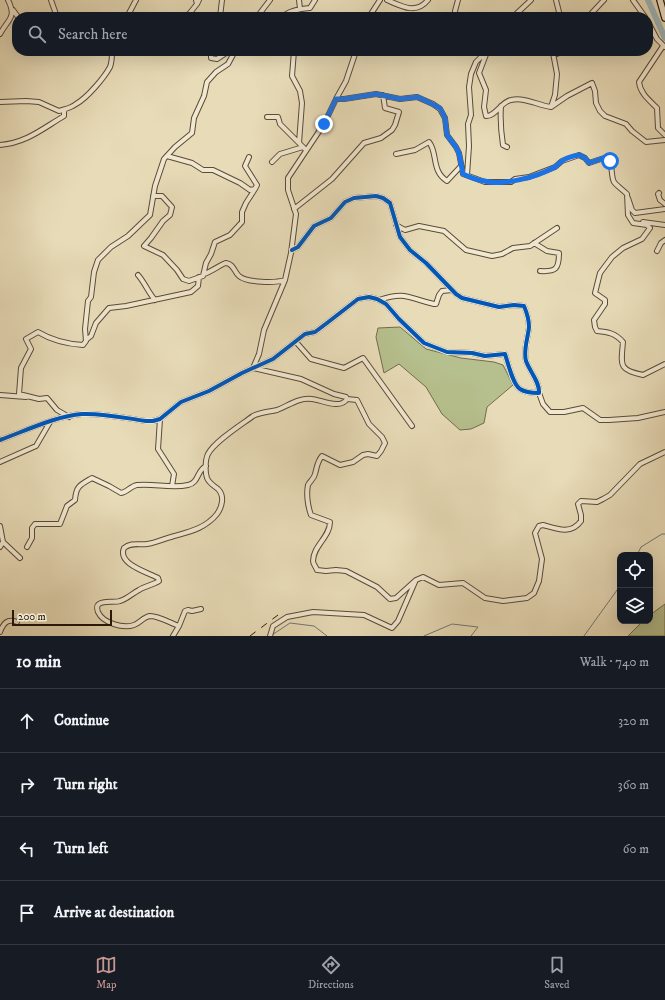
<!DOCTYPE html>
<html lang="en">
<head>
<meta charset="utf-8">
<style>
	:root { --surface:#171b24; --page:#242831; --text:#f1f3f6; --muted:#9ea1a6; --line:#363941; --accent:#c59692 }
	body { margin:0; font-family:"IM FELL DW Pica",serif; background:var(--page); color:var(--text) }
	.controls { position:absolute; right:12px; bottom:12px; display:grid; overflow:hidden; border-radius:8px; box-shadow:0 4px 16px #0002 }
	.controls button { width:36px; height:36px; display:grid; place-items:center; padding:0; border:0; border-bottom:1px solid var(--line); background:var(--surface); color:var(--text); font:20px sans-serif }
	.scale { position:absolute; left:12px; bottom:10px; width:100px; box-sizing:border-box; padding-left:4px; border:2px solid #2d190a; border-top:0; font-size:11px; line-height:14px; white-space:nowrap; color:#2d190a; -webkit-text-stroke:3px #f0e8d1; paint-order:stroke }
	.stop { position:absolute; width:12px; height:12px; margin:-9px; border:3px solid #1a73e8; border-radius:50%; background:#fff }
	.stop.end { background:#1a73e8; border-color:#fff; box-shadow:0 1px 4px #0008 }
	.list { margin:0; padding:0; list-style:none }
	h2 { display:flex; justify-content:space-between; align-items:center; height:52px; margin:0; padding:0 16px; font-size:17px }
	h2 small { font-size:13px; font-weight:400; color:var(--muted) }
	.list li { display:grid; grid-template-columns:26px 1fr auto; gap:12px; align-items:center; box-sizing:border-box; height:64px; padding:0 16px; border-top:1px solid var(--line) }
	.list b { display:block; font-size:15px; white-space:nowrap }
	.list em { font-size:13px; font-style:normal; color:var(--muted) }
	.icon { flex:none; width:22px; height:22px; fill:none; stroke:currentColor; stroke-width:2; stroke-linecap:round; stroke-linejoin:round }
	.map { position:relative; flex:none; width:665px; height:636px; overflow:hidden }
	.search { position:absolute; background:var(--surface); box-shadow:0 4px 16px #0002; left:12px; right:12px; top:12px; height:44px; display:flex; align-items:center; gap:10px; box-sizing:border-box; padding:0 14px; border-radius:16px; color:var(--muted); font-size:15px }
	.sheet { height:308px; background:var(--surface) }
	nav { display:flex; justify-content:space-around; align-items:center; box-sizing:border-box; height:56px; border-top:1px solid var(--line); background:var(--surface); font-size:11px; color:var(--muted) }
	nav a { display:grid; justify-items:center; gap:2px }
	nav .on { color:var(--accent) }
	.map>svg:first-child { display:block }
	.green { fill:#b6c08e; stroke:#726c4c }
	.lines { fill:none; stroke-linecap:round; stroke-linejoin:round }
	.stream { stroke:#717874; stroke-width:1 }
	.river { stroke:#9eb8bb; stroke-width:6 }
	.street-casing { stroke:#5c4a36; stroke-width:6 }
	.secondary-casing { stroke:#2d190a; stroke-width:8 }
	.street { stroke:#f0e8d1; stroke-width:4 }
	.secondary { stroke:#f0e8d1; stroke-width:5.5 }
	.rail { stroke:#2d190a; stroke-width:1; stroke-dasharray:7 7; stroke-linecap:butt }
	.cycleway-casing { stroke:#f0e8d1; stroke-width:6 }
	.cycleway { stroke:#0057b8; stroke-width:4 }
	.route { stroke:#1a73e8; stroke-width:5 }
</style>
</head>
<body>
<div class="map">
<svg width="665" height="636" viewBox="0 0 665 636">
	<rect width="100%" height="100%" fill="#e8dcb8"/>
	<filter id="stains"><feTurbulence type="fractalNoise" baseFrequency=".005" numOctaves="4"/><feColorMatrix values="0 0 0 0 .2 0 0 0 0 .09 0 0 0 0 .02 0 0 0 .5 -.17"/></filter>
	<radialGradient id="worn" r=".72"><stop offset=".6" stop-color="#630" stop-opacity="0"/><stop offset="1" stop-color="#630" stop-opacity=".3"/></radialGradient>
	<!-- green -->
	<path class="green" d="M400,327L426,349L461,358L494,362L503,365L513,385L487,407L484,423L471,429L460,430L442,414L426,387L399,364L384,373L376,337L378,328Z
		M665,604V636H628L643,621H650V615Z"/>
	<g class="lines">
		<!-- stream -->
		<path class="stream" d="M637,555L641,547L662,534H665
			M272,635L290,623L314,626L327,636
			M424,636L452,624L478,627L471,636
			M584,636L620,586"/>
		<!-- river -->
		<path class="river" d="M648,0L665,38"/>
		<!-- street casing -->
		<g class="street-casing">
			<path id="street" d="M51,0L57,17
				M196,0L197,4L199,0
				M299,0L300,9
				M387,0C401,6 416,15 428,0
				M556,0L559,12L558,17
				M633,0L645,17
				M13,10L18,17
				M185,16L189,14L197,4
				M127,17L136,0
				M220,17L222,0
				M257,17L270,0
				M283,17C288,10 302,9 310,8L315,0
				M369,17L380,0
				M456,17L455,11L458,0
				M513,17L531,0
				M588,17L604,0
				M648,22L657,39L665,47
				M0,34C8,19 17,18 8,0
				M663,46L639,82C640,93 649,100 657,108L658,128L665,135
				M215,51L211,54V58L217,59L229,51
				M277,51V53L282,51
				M294,51L292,76L300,91L302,103L299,143L306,150
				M551,51L553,53L557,54L562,51
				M487,52L479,73L486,90L484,107L486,116C495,117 502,101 511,100C525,97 537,105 551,107L567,96L592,83L595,91L596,103L600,111L605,116L626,124L632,131L646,142L665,140
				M336,99H344L376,94L400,99L417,97L433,104L440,109L445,118L447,135L456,147L459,153L463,174L485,182H511L515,179L529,177L555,167L562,161L579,155L585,158L589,163L604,158L607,159C614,164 610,174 614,182C617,186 623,190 627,194L628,215L633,223L647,225L650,228L642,239L623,248L612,257L600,273L595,293L605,300V304L594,320L595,327L597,331C608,332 615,333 623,342C621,365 618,370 643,375L665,364
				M0,102L26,101L39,102L59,111C65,109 71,108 76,104C87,98 104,78 110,67C112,62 112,56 112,51
				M501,106C500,120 501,132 503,145L507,147
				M551,107L555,95L557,74L553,53
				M267,117H278L280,124L299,143
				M0,145C26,143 42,129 64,116V110
				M396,154L415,150L429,142C438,153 431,171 447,181L461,166
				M167,156L192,163L203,170H213L240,183L250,190L255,189L257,185L245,166L249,157
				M272,162L280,154L303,147
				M467,175L469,146L468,124L471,115L469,87L471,74L476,62L484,54
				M659,193L658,194L660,200L665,204
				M153,196H162L172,207L170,215L163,221L151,238L144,246L163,255L177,270L183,279L189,281L203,276L206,263L211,254L215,242L230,235L242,222V212L246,203L255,189
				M628,198L632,210L635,213L665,209
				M294,209L332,179L364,143L381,138L392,130L395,125L399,112L385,108L383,95
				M643,222L665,225
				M396,225L405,230L419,226L444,231L466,250L492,256L502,254L513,248L530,246L557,228
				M534,243L547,251L559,253C559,269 556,272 540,271
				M657,251L661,243L665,240
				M204,274C211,272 223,263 226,263C234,264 234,272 239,276C247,283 276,283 285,280
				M138,275C145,283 148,292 155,300
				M379,300C406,291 408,298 434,304H436L439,295L442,291L452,290
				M86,340L91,336L96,323L109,308L126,306L191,292L198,286L199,277
				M296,342L311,359L344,368L363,358L412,426
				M253,368L259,354L264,330L285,280L291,253L296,214L288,190V178L324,124L336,99L346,81L356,51
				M539,393L543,404L550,412H564L583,408L600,420H609L638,418L665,412
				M0,395L26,397
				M347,399L357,400L369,424L382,437L385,443L381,451L377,456L368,454L363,455L353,462L340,465L322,456C317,462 317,467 315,474C314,479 310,481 308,485C306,494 308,507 311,515L330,522C330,537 313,546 313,561C313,564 316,567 317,570L326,571L336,570L346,571L377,587L390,599L396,598L416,580L423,577L439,585L463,583L485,598L503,601L527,598L534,593L539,581L542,559L535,533L539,526L543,525C557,529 571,535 581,521V515L578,504L581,501L597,502L603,499L610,495L640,464L665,452
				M69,417L57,410L47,398L39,399L19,394L21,368L31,349L26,339L38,332C53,341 67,344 83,345L86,341L85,329L88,301L91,297L94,272L98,260L111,247L128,236L150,215L155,186L164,159L175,147L192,133L194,118L204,96L207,82L216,72L228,64L235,51
				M160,419L158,449L174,474L172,486
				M0,440C25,431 56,416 82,414C103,413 125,418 146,421H153L160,419L181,402L209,391L242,373L273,359L305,334L315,332L327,323L358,299L369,297L377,299L386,304L399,319L424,343L447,352L472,353L485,356L505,354C508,363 513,385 520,389C526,393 533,393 539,393C540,382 530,372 526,361C523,350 528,338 529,327C529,319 527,313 524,306L514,305L499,307L462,298L456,294L426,263L410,250L400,237L390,203L383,198L376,196L354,198L345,202L331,218L314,226L298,247L292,250
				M0,462L36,446L50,422
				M0,526L3,542L0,547
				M3,542L20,558
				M27,547L32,538V528L35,524H60L67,506L75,500C76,486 80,485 92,478L109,486L121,493C127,492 131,486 137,485C154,483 171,489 188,485C199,483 197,470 206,466
				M179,626C170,623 159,616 150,616C143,617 140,623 134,625C123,629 103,623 98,612C97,609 96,606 99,604C104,600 114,603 120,601C127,599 133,593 139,590C145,586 153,585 159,581L158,578C147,572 117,564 124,548C131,542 139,545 147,544C156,543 163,539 171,537C188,532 205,529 217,514C222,507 225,496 218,489C214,486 209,483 207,478C205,472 205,460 208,454C215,441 241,425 253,416C260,412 268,412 277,410C288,406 299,397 312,399C322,400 340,410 347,399L346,397L334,394L301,379L253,368
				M0,632C3,624 7,618 17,622
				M173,636L179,626L185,611L188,610L192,611L201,609
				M270,636L273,626L287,617L313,612L364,615L392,628L398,621L415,582"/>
		</g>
		<!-- secondary casing -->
		<g class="secondary-casing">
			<path id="secondary" d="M660,0L665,18"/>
		</g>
		<!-- street -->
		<use href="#street" class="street"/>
		<!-- secondary -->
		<use href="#secondary" class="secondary"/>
		<!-- rail -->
		<path class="rail" d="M250,636L282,612"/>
		<!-- cycleway casing -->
		<g class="cycleway-casing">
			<path id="cycleway" d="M0,440C25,431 56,416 82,414C103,413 125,418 146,421H153L160,419L181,402L209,391L242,373L273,359L305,334L315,332L327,323L358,299L369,297L377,299L386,304L399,319L424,343L447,352L472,353L485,356L505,354C508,363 513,385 520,389C526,393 533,393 539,393C540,382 530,372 526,361C523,350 528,338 529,327C529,319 527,313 524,306L514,305L499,307L462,298L456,294L426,263L410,250L400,237L390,203L383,198L376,196L354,198L345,202L331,218L314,226L298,247L292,250"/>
		</g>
		<!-- cycleway -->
		<use href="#cycleway" class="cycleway"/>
	</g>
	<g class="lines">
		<!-- route -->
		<path class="route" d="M324,124L336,99H344L376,94L400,99L418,97L440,108L445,118L447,135L456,147L459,153L463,174C470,177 476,180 484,181C503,186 537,177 555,167C557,166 559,163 562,161C567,157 573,156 579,155L585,158L589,163L604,158L610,161"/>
	</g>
	<rect width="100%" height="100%" filter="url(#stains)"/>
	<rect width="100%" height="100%" fill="url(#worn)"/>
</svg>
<div class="controls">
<button><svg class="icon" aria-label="locate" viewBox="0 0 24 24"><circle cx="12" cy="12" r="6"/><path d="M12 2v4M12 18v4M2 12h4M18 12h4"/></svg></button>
<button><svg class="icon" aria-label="layers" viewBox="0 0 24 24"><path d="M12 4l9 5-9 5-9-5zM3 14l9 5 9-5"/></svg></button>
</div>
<div class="scale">200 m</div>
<div class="stop" style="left:610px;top:161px"></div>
<div class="stop end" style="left:324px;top:124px"></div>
<div class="search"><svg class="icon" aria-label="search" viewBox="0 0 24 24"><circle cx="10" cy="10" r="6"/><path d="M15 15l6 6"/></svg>Search here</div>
</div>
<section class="sheet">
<h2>10 min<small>Walk · 740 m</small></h2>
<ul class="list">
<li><svg class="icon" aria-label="ahead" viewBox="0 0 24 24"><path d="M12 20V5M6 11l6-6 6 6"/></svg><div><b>Continue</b></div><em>320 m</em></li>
<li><svg class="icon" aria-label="right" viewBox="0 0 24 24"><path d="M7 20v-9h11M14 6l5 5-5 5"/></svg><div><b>Turn right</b></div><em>360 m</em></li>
<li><svg class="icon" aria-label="left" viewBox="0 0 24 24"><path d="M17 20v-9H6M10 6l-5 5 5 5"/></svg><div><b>Turn left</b></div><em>60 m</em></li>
<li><svg class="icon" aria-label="arrive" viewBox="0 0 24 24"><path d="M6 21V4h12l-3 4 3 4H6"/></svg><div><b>Arrive at destination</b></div></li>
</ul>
</section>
<nav>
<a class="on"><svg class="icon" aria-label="map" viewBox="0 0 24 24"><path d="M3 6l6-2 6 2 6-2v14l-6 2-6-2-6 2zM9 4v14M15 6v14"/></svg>Map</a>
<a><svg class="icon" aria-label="directions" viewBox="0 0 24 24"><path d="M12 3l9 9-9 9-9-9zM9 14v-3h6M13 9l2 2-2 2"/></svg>Directions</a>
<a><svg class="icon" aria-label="saved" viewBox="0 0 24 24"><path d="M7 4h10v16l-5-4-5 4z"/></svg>Saved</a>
</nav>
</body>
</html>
